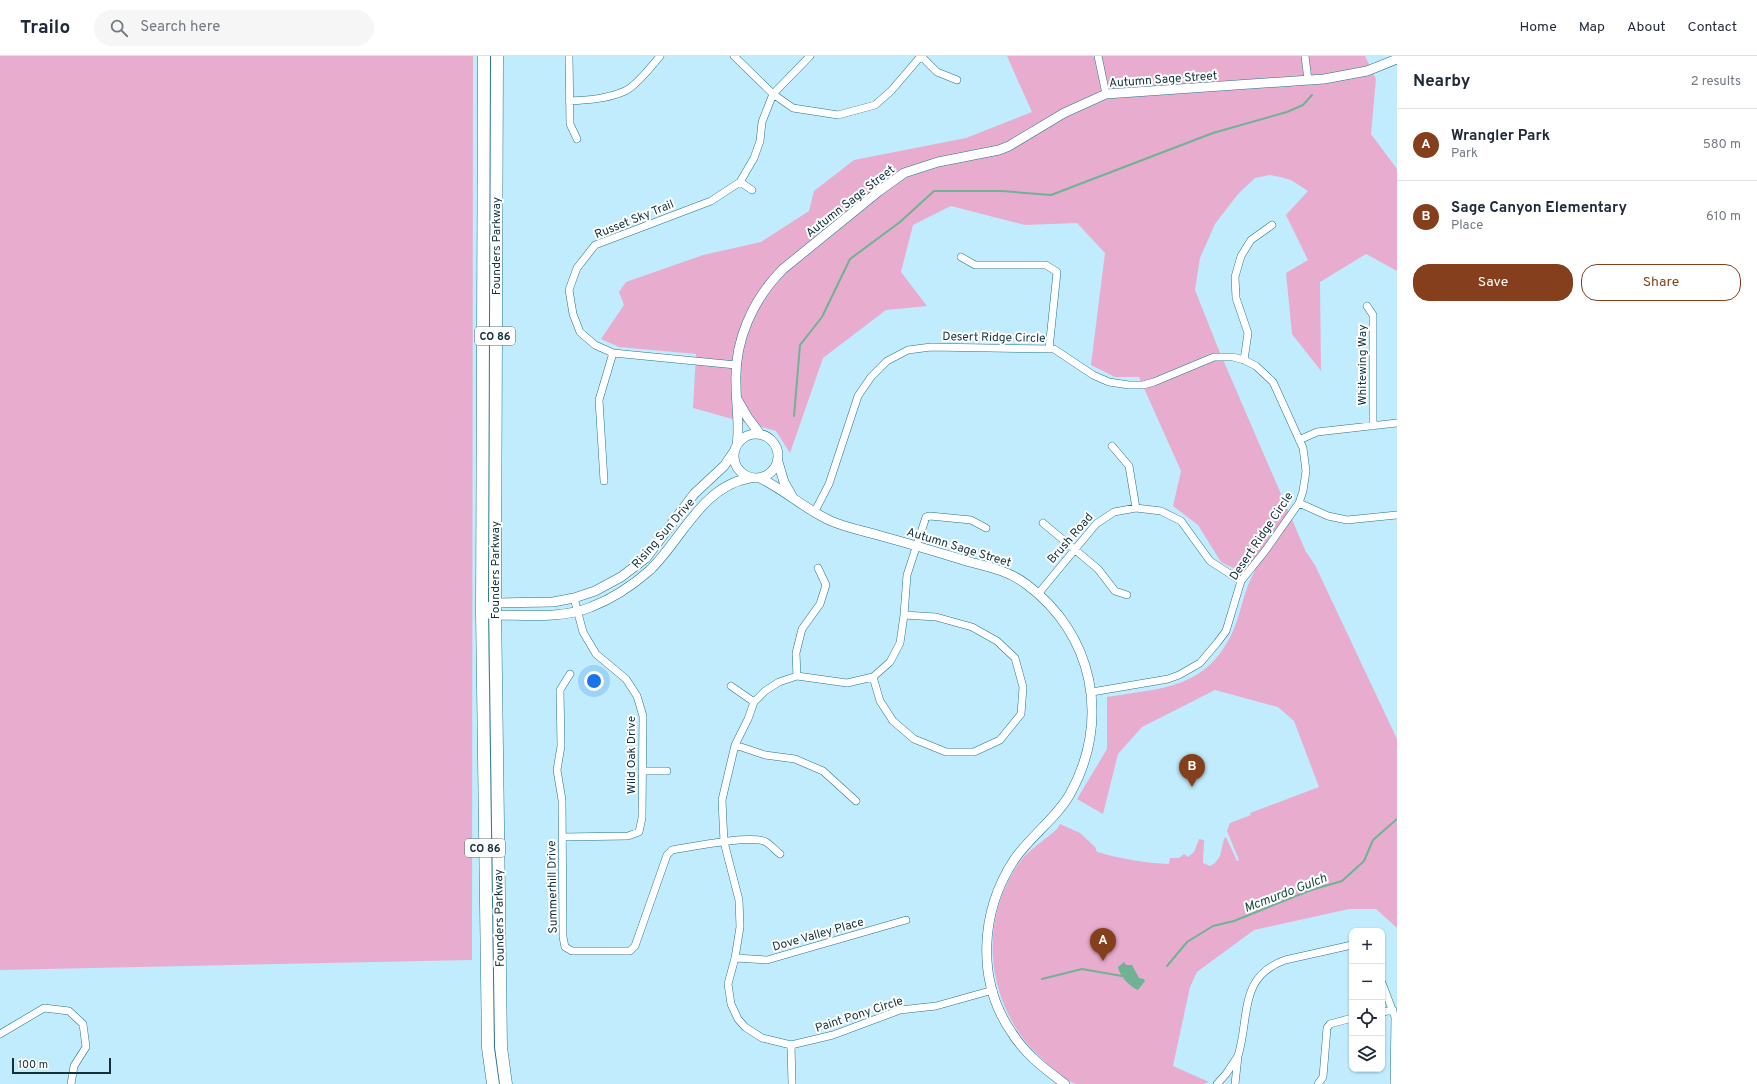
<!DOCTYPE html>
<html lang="en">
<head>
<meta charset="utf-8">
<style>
	:root { --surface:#fff; --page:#f6f6f7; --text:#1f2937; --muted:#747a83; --line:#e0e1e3; --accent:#863f1d }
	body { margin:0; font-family:Overpass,sans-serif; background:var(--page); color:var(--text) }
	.controls { position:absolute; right:12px; bottom:12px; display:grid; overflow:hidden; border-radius:8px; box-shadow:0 1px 3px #0004 }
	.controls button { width:36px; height:36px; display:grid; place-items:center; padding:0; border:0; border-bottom:1px solid var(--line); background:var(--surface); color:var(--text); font:20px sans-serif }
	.scale { position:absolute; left:12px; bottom:10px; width:99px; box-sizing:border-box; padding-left:4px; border:2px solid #11313c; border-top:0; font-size:11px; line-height:14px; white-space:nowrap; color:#11313c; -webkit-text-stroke:3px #fff; paint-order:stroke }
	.you { position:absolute; left:594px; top:625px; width:14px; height:14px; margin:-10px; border:3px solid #fff; border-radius:50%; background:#1a73e8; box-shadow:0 0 0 6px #1a73e833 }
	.badge { display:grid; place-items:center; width:26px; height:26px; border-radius:50%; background:var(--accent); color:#fff; font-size:13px; font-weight:700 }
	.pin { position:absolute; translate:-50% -33px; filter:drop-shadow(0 1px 2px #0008) }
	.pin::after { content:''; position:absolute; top:21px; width:14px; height:12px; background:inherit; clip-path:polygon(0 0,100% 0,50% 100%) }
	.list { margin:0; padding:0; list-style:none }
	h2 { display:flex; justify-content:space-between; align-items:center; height:52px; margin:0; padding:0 16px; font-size:17px }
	h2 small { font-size:13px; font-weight:400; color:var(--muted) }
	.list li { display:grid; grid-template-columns:26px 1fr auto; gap:12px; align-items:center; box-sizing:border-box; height:72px; padding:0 16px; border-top:1px solid var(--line) }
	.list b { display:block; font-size:15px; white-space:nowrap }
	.list p { margin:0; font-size:13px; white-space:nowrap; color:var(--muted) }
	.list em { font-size:13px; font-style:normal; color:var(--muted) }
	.actions { display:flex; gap:8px; padding:12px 16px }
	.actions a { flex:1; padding:9px 0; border:1px solid var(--accent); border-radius:16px; text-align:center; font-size:14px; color:var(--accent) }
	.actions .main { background:var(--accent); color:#fff }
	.icon { flex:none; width:22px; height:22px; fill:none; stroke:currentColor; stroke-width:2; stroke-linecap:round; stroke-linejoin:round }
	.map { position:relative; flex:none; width:1397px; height:1028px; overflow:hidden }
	header { display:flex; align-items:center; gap:24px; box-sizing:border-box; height:56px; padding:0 20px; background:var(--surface); border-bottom:1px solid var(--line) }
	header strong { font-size:19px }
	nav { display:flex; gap:22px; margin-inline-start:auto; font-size:14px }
	.search { width:280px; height:36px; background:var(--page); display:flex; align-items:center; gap:10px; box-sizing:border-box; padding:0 14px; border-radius:22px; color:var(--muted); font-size:15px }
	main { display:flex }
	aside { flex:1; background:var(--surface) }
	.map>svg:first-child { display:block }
	.green { fill:#e8adce }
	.water { fill:#6fb294 }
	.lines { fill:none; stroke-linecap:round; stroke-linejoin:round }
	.stream { stroke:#6fb294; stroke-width:2 }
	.minor-casing { stroke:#25748e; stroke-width:8 }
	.tertiary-casing { stroke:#25748e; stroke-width:10 }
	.trunk-casing { stroke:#25748e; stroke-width:13 }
	.minor { stroke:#fff; stroke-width:7 }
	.tertiary { stroke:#fff; stroke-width:9 }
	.trunk { stroke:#fff; stroke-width:12 }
	.labels { text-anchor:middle; stroke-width:4; stroke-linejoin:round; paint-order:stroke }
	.shield { fill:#fff; stroke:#586f76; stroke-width:1 }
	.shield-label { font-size:11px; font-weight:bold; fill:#11313c }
	.street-label { font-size:12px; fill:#11313c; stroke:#fff }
	.water-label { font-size:13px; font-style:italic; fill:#194f3a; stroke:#fff }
</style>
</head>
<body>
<header>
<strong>Trailo</strong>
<div class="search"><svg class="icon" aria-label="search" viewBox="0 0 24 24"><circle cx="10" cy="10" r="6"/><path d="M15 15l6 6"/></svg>Search here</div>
<nav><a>Home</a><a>Map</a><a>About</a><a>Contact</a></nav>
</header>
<main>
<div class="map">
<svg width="1397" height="1028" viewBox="0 0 1397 1028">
	<rect width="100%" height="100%" fill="#c0ecfd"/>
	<!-- green -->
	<path class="green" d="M0,0H473L472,904L0,914Z
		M1007,0H1365L1376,23L1371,78L1397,113V215L1366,198L1320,226L1321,315L1292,278L1286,217L1308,204L1286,159L1308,135L1291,124L1280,121L1270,119L1255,122L1238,138L1215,168L1200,202L1195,234L1218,292L1306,496L1315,509L1397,683V872L1376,853H1349L1254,874L1197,916L1190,931L1173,1010L1209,1026L1203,1028C1171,1028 1140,1028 1109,1028C1099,1028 1085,1028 1076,1028C1063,1024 1034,996 1025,985C985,934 981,861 1019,807C1028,794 1045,784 1057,773L1060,768L1080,777L1095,791L1097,796C1122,803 1144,807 1169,808L1170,802H1179L1184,798L1188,801L1194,796L1199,783L1204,784L1203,807L1210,810L1215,807L1220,800L1224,783L1226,781L1237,805L1239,804L1227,775L1230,767L1251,759L1250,757L1319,731L1294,665L1278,651L1215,634L1142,671L1118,698L1103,758L1077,743L1107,693V641C1162,632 1207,633 1233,575C1242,555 1243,535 1255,515L1243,507L1237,514L1221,506L1198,469L1173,450L1181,415L1139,321H1115L1091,309L1105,197L1077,167L1025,169L951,150L913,169L901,216L927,250L886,254L823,302L790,397L776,375L693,352L696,298L619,291L601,283L624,249L619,236L626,226L703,199L761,186L809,155L814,135L854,104L966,82L1032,56Z"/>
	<!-- water -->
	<path class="water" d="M1124,906L1126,909H1132L1139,922L1144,923L1145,925L1138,934C1130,931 1119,919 1118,911Z"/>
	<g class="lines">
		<!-- stream -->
		<path class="stream" d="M794,360L800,289L822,261L850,203L900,166L934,135H1002L1051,139L1213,77L1287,56L1303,49L1312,39
			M1167,910L1187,886L1213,870L1234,865L1311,834L1342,825L1364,805L1373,784L1397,763
			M1042,923L1082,913L1122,920"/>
		<!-- minor casing -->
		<g class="minor-casing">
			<path id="minor" d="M569,0L570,68L577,83
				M734,0L773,38L793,52L838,59L875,49L891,35L921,0
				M921,0L937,16L957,24
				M1098,0L1106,38
				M1305,0L1308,24
				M569,45C588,44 607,43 625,35C636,30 652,10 660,0
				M740,126L752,134
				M961,201L975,209H1046L1057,216L1049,293
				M1367,250L1373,259V370
				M1244,304L1248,277L1236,242L1235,221L1241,200L1251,184L1272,169
				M736,309L613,297L595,289L580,276L573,258L569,234L577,212L595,189L711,145L740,126L754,102L760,85L762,66L773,38L810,0
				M1299,384L1317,376L1397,367
				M1112,390L1129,410L1136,452
				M604,425L599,344L613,297
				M1299,447L1328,460L1347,464L1397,459
				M815,455L829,428L858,340L871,321L887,305L908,294L931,291L1054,293L1093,319L1109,326L1129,329H1143L1154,326L1214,301H1233L1244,304L1256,310L1273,326L1303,392L1306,415L1303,435L1299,447L1265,495L1241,525L1226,575L1217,587L1200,607L1179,619L1168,623L1092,636
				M1043,467L1098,513L1115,535L1127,539
				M986,472L971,464L930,460L926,461L907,519L904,559L900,587L890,606L873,621L847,627L797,620L779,626L765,635L754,646L748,663L735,689L722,744L724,786L739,844L740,871L735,902L728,928L731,948L738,963L745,971L762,982L791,989L833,979L900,954L936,950L993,934
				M1038,538L1096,468L1114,456L1136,452L1161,455L1181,465L1210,505L1241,525
				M570,618L560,634L561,690L557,714L562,744L563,881L565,891L572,895H630L635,890L667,799L672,794C690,791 752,778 766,786C771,789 776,795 780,798
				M797,620L796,597L802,573L820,548L826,529L818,512
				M873,621L880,645L893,665L914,683L946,696H974L1000,684L1021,658L1023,631L1015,602L997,585L972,571L936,561L904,559
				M731,630L754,646
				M735,689L765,699L795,703L823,715L856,745
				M642,715H667
				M562,781L628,780L639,776L642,762L643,660L637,640L626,623L596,598L583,576L574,542
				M735,902L767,904L906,864
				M1382,927L1395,961L1394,1028
				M1382,956L1393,954
				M0,978L44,952L69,955L83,968L86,991L74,1010L71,1028
				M791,989L792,1028
				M1238,1000C1250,961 1238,921 1285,904L1352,889
				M1217,1028L1226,1018L1238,1000L1235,1028
				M1318,1028L1323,1021L1327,972L1330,968L1352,962"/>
		</g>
		<!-- tertiary casing -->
		<g class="tertiary-casing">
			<path id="tertiary" d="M737,343L748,362L760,378
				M734 400a22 22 0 1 1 44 0a22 22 0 1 1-44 0Z
				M737,389C740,369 736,348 736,328C734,285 753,243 783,213L879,135L904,117L938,106L999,94L1009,90L1064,57L1106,38L1324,23L1367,15L1397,3
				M778,406L784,426L792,440
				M760,422C785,434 806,454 831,465C847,472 865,475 881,480C911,488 940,497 970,506C989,511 1009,515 1026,528C1094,578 1111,665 1070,738C1056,763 1030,780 1014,804C980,856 976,925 1012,977C1025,998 1046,1014 1065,1028
				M482,556L495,547L553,546L574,542L595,535L621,521L646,502L694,438L724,410L735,394
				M489,558L495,559C526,559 562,563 591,551C612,543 633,529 650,514C682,483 702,430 750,422"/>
		</g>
		<!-- trunk casing -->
		<g class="trunk-casing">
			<path id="trunk" d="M484,0L482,556L488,992L493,1028
				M497,0L495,547L501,991L506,1028"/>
		</g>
		<!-- minor -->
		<use href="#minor" class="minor"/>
		<!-- tertiary -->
		<use href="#tertiary" class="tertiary"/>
		<!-- trunk -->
		<use href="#trunk" class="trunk"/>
	</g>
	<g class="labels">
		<!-- shield labels -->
		<g class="shield">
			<rect x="475" y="271" width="40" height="18" rx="3"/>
			<rect x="465" y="783" width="40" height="18" rx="3"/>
		</g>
		<g class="shield-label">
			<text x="495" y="284">CO 86</text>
			<text x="485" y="796">CO 86</text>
		</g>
		<!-- street labels -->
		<g class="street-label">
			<text transform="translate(1163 23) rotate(-4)" y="4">Autumn Sage Street</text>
			<text transform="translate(850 145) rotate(-38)" y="4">Autumn Sage Street</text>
			<text transform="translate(634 163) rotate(-22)" y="4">Russet Sky Trail</text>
			<text transform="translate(496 190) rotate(-90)" y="4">Founders Parkway</text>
			<text transform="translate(994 281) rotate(1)" y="4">Desert Ridge Circle</text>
			<text transform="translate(1362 309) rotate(-90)" y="4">Whitewing Way</text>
			<text transform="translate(663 477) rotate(-49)" y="4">Rising Sun Drive</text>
			<text transform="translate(1261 480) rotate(-56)" y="4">Desert Ridge Circle</text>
			<text transform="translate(1070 482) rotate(-49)" y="4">Brush Road</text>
			<text transform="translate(959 491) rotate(17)" y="4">Autumn Sage Street</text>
			<text transform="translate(495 514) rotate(-90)" y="4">Founders Parkway</text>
			<text transform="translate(631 699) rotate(-90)" y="4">Wild Oak Drive</text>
			<text transform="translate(552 831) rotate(-91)" y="4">Summerhill Drive</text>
			<text transform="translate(499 862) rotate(-91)" y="4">Founders Parkway</text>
			<text transform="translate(818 878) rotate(-16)" y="4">Dove Valley Place</text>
			<text transform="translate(859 958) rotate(-18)" y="4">Paint Pony Circle</text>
		</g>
		<!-- water labels -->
		<g class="water-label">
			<text transform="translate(1285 836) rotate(-21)" y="5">Mcmurdo Gulch</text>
		</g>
	</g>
</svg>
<div class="controls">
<button>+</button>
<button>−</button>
<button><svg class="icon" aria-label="locate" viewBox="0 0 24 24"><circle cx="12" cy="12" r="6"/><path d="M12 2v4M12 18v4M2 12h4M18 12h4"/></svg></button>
<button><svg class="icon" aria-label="layers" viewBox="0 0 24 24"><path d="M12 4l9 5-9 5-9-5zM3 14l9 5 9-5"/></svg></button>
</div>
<div class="scale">100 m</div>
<div class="you"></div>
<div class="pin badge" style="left:1103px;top:905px">A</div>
<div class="pin badge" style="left:1192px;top:731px">B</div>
</div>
<aside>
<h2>Nearby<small>2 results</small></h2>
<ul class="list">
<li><span class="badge">A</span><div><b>Wrangler Park</b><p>Park</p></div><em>580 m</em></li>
<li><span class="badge">B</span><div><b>Sage Canyon Elementary</b><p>Place</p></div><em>610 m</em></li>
</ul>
<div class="actions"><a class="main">Save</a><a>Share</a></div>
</aside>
</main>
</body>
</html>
